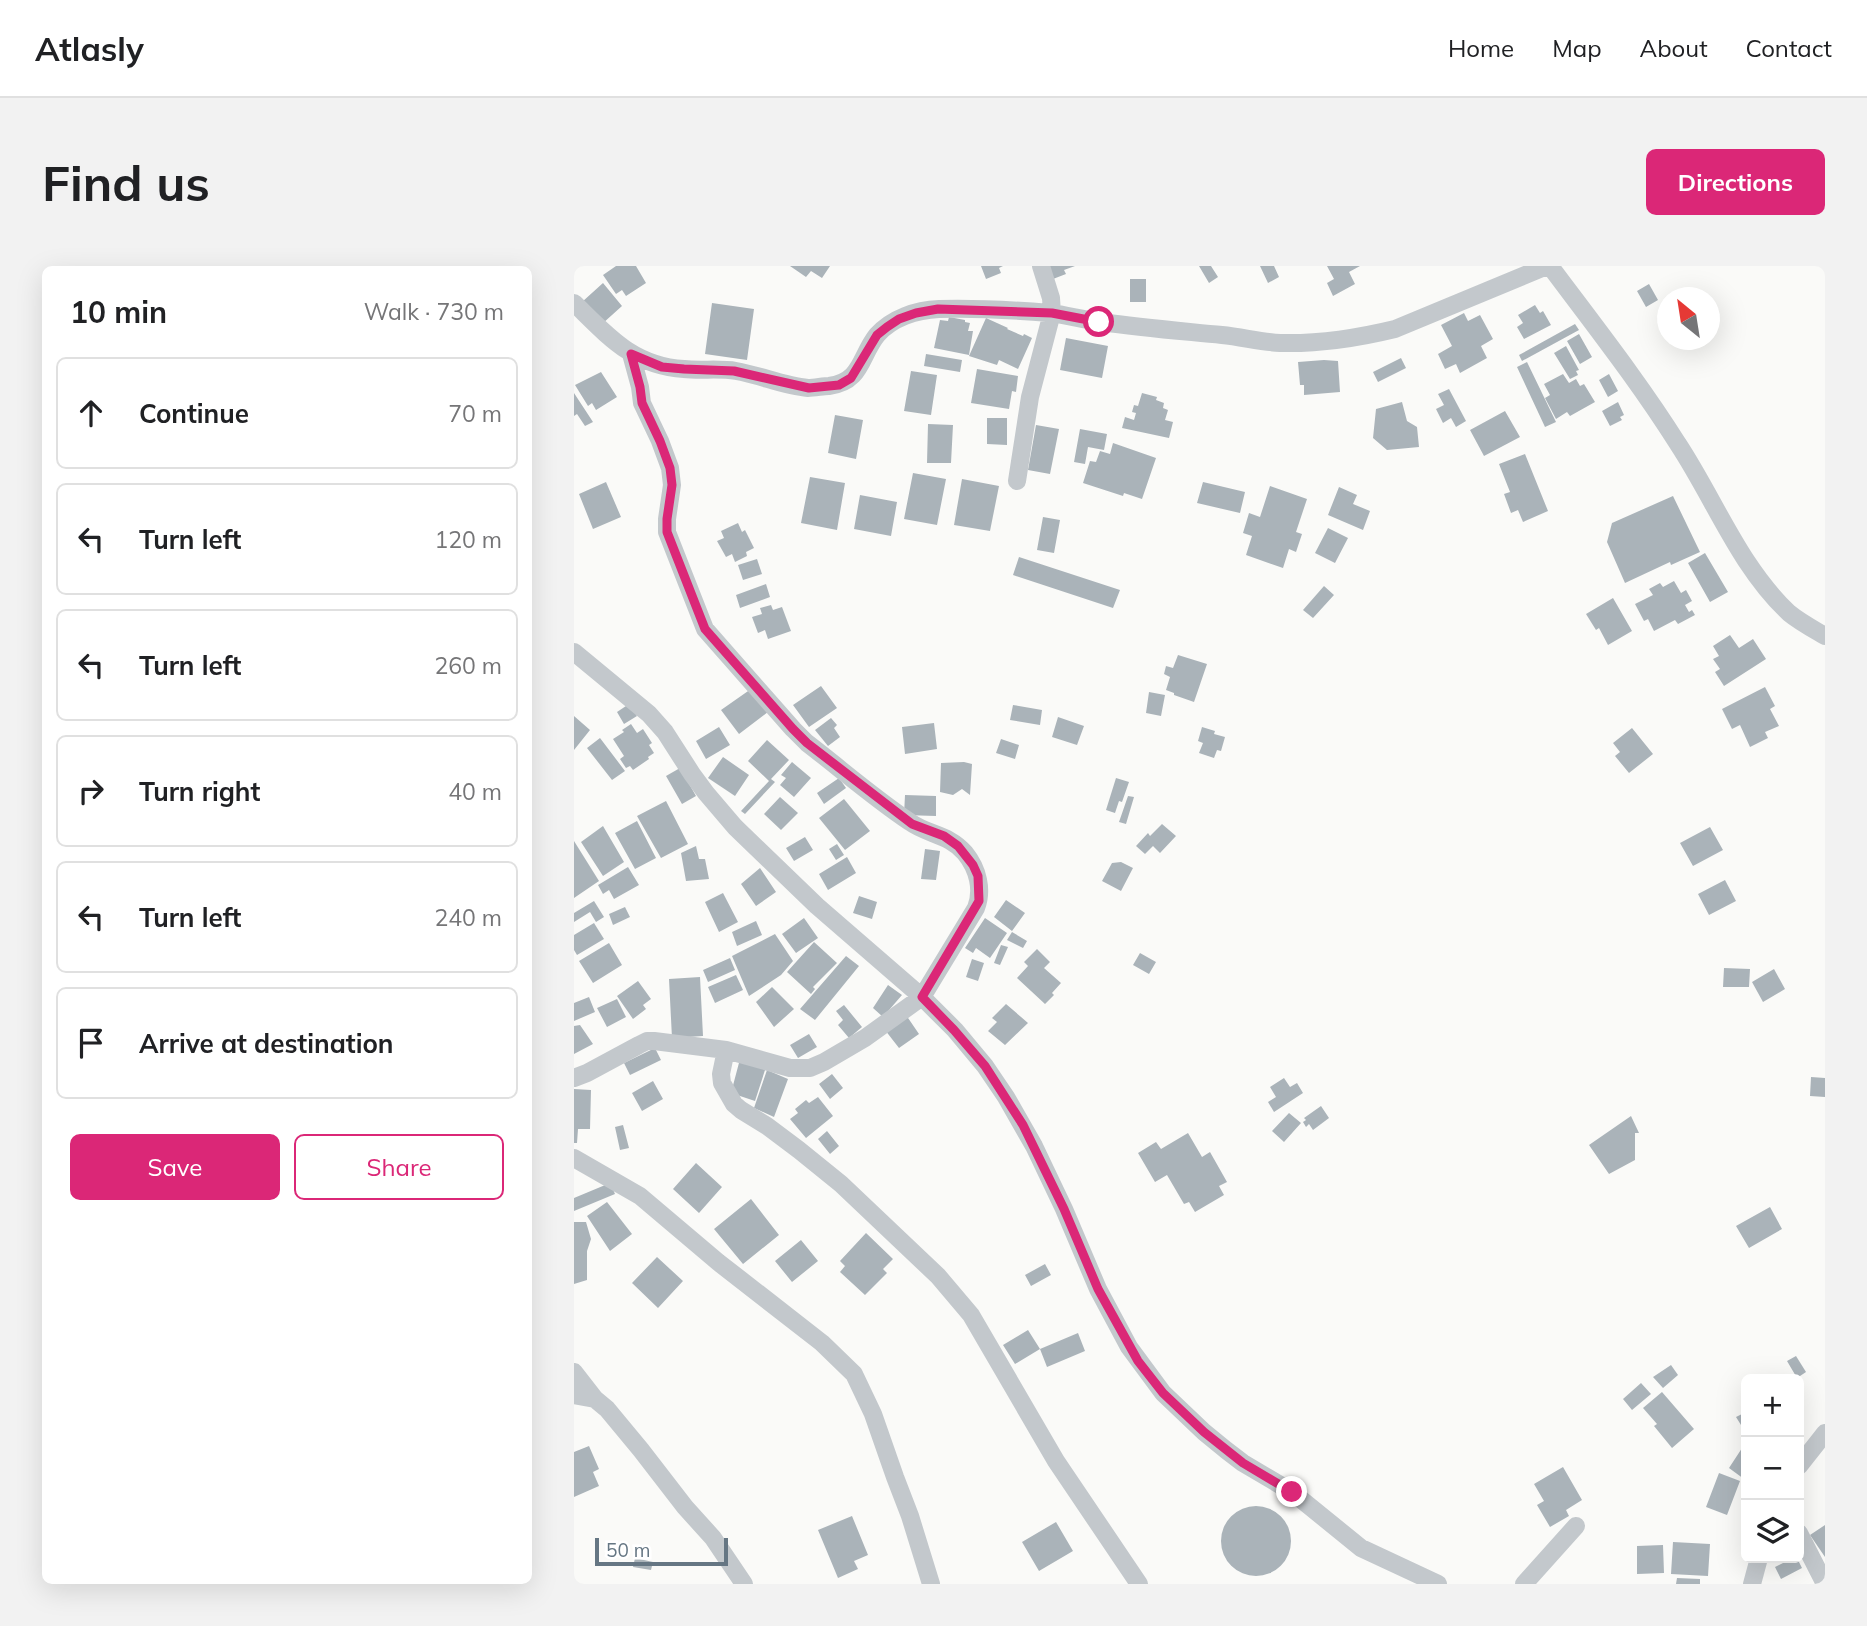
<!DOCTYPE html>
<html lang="en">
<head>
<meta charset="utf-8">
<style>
	:root { --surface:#fff; --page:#f2f2f2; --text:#202124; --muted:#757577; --line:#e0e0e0; --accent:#db2777 }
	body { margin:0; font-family:Mulish,sans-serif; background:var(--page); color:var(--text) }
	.controls { position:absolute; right:21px; bottom:21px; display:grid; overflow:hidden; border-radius:10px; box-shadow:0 7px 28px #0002 }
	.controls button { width:63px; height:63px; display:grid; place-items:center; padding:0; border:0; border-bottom:2px solid var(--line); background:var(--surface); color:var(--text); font:35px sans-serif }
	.compass { position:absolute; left:1083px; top:21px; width:63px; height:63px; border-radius:50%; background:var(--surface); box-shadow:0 7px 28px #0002; rotate:330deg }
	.scale { position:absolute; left:21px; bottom:18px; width:133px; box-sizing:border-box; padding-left:7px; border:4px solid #657683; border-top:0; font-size:19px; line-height:24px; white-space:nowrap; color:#657683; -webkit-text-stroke:5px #fff; paint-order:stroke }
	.stop { position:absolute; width:21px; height:21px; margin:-16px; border:5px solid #db2777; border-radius:50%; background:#fff }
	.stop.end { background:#db2777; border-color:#fff; box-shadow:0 2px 7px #0008 }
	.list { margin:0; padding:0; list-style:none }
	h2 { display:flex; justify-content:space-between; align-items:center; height:91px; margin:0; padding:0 28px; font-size:30px }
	h2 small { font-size:23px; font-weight:400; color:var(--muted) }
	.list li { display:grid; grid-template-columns:46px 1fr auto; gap:21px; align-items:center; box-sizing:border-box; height:112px; margin:0 14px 14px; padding:0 14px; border:2px solid var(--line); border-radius:10px }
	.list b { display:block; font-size:26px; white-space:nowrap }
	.list em { font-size:23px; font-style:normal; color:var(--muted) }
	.actions { display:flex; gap:14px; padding:21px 28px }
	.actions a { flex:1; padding:16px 0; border:2px solid var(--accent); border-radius:10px; text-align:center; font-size:24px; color:var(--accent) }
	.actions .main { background:var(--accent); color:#fff }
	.icon { flex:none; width:38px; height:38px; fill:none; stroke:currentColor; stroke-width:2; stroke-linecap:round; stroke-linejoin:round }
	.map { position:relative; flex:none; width:1251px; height:1318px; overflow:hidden; border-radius:10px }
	header { display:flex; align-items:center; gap:42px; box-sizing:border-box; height:98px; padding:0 35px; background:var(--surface); border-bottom:2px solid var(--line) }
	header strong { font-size:33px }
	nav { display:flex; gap:38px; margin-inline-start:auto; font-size:24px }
	.intro { display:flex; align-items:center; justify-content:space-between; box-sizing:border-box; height:168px; padding:0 42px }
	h1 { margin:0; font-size:49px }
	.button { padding:18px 32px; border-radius:10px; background:var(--accent); color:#fff; font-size:24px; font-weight:700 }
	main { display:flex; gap:42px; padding:0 42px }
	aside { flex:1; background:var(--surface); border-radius:10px; box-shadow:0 7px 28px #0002 }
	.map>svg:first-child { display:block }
	.building { fill:#aab3b9 }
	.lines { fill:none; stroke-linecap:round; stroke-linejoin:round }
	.street { stroke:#c3c8cc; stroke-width:18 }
	.route { stroke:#db2777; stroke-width:9 }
</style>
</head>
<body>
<header>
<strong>Atlasly</strong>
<nav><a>Home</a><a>Map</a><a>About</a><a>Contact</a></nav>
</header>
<div class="intro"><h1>Find us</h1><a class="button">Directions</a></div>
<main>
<aside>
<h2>10 min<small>Walk · 730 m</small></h2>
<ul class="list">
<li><svg class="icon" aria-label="ahead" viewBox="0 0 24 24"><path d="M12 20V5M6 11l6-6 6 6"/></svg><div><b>Continue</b></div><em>70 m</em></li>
<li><svg class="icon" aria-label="left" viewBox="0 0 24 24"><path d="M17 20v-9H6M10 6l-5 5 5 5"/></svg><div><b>Turn left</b></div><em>120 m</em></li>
<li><svg class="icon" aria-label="left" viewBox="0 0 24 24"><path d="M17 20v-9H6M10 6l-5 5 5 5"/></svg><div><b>Turn left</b></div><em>260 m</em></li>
<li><svg class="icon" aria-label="right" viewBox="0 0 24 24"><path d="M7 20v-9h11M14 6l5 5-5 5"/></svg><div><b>Turn right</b></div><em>40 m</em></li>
<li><svg class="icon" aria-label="left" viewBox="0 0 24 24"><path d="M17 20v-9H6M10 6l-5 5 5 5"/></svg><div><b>Turn left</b></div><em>240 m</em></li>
<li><svg class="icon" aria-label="arrive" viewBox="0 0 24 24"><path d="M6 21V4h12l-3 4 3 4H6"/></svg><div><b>Arrive at destination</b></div></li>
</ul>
<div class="actions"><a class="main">Save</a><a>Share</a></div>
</aside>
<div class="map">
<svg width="1251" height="1318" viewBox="0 0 1251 1318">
	<rect width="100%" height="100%" fill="#fafaf8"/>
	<!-- building -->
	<path class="building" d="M42,0H62L72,17L52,30L48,24L42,28L29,9Z
		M216,0H256L248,12L237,5L232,11Z
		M407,0H429L425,2L427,7L412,13Z
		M473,0H501L490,4L492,8L479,13Z
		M625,0H637L644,11L635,17Z
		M686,0H700L705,11L694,17Z
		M753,0H786L775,6L781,18L759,30L753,17L760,13Z
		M556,13H572V36H556Z
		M29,17L48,40L28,58L8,36Z
		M1075,18L1084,34L1072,41L1063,25Z
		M138,37L180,43L173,94L131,88Z
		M961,39L966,47L969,45L977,59L950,73L943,61L949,57L944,49Z
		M890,47L894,55L906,49L919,73L907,80L913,92L886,107L882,98L871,103L864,88L878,80L867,59Z
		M375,51L391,54V56L396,57L394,65H399L395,89L360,82L366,54L374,55Z
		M412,52L434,62L433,63L449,70L450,68L458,72L444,103L425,94L423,99L395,90Z
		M1001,58L1005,64L948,95L945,89Z
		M1005,68L1018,91L1006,98L993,75Z
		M492,72L534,80L528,112L486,104Z
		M992,80L1005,104L1002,105L1004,109L996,113L980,87Z
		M352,88L388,94L386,106L350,100Z
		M827,92L832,102L804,116L799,106Z
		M750,94L764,95L766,126L730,129V119H726L724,96Z
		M953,96L982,156L971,161L943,101Z
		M403,103L444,110L442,126L438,125L435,143L397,137Z
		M337,105L363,109L357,149L330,145Z
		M27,106L43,131L22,144L18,137L14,140L1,119Z
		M989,108L995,117L1002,113L1006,120L1010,118L1021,136L996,150L993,146L982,153L971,132L976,129L970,118Z
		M1035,108L1044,125L1034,131L1025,114Z
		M875,123L892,155L882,161L877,152L869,157L862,143L870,139L864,128Z
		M0,127L19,156L11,160L3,148L0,150Z
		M568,127L583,131L582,134L590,137L589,142L594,144L591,154L599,156L595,172L548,162L551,151L560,154L562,147L558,146L560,139L564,140Z
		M828,136L833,155L843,161L845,181L813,184L799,172L802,143Z
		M1044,136L1050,149L1046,151L1048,154L1036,160L1028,145Z
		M931,145L946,171L910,190L896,164Z
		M261,149L289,154L282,193L254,187Z
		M413,152H433V179L413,178Z
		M354,158L379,159L377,197H353Z
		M462,159L485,163L476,208L454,204Z
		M506,163L533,168L530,184L514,181L511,198L500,196Z
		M539,177L582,192L568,233L550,227L549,230L509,217L516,195L522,196L526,185L536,188Z
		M951,188L974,245L949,256L944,244L937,247L930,228L936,226L925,198Z
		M339,207L372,213L363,259L330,253Z
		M236,211L271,217L263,264L227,257Z
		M388,213L425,220L416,265L380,259Z
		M32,216L47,251L19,263L5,228Z
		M629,216L671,226L666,247L623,237Z
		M696,220L733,233L722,266L728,268L722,286L715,283L709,302L672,289L678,270L669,267L675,247L686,251Z
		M765,221L783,229L779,238L796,245L789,264L754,249Z
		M286,229L323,236L317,270L280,263Z
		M1099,230L1126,286L1097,299L1096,296L1051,317L1033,276L1038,257Z
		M469,251L486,254L480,287L463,284Z
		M164,257L168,266L171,264L180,282L172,286L173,290L161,296L158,288L152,291L143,275L150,272L147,265Z
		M754,262L774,272L761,297L741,287Z
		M1131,287L1154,326L1136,336L1114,297Z
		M445,291L546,324L539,342L439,309Z
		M183,293L188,308L169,314L164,299Z
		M1100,315L1107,327L1112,324L1118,335L1111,339L1115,346L1118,344L1121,349L1104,358L1101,354L1080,365L1074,353L1070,355L1061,338L1079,329L1075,323L1086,317L1089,321Z
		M192,318L196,331L166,342L162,329Z
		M750,320L760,329L739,352L729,344Z
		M1039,332L1058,365L1034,379L1025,362L1022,364L1012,348Z
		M197,339L199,344L208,341L217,365L194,373L191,364L184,367L178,351L188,348L186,342Z
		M1156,369L1165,382L1179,373L1192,393L1150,420L1141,406L1146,403L1139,393L1145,390L1139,380Z
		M604,389L633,398L620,436L600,429V427L592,424L596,411L590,408L592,400L599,402Z
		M247,420L263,442L235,461L219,439Z
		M1191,421L1201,440L1196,443L1205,460L1191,466L1194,472L1176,481L1166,459L1158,463L1148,443Z
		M177,423L194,446L165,468L147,444Z
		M575,426L591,429L587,450L572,447Z
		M55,438L63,450L50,458L43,446Z
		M439,439L468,444L466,459L436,454Z
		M0,450L16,464L0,484Z
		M484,451L510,460L503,479L478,471Z
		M257,452L263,459L260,462L266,471L254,480L241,464Z
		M360,457L363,483L331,488L328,461Z
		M57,458L63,467L69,463L78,477L75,479L80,487L74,491L75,493L59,504L56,500L52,502L46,493L50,490L39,473L50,466L48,464Z
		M145,461L156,479L132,493L122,475Z
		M628,461L641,465L640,468L651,471L647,485L643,484L640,492L625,487L629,477L624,475Z
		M1058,462L1079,488L1055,507L1041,490L1046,486L1039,477Z
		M26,472L51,505L38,514L13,482Z
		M427,473L445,479L441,493L422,487Z
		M193,474L215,494L197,513L201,516L171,548L167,545L195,515L174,495Z
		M149,491L175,509L161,530L134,512Z
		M218,496L237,512L220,531L206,519L212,512L207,509Z
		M390,496L398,498L396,529L388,523L379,529L366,526L367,497Z
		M106,502L122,530L108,538L92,510Z
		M265,512L272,522L250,538L243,527Z
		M542,512L555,516L548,536L545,535L541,547L532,544Z
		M331,529L362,530V550L330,549Z
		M554,530L560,531L552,558L545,556Z
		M206,531L224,547L207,564L190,548Z
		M270,533L296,565L271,584L245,552Z
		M92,535L114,578L87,592L63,550Z
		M63,555L82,592L61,603L41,567Z
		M588,558L602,570L586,587L579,580L571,588L562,580L574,567L576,570Z
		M29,560L50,596L29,610L7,576Z
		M1136,561L1149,584L1119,600L1106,577Z
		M231,571L239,584L220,595L212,582Z
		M0,575L25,615L0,632Z
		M263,578L270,589L262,594L255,583Z
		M122,580L125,593H131L135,613L112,615L107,587Z
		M351,583L366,585L362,614L347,613Z
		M273,591L282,607L254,624L245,608Z
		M547,596L559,602L547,625L528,615L538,597Z
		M54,601L65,619L40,633L35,624L29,628L24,619Z
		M186,602L202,626L182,640L167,618Z
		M1151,614L1162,635L1135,649L1124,628Z
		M149,627L164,656L145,666L131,636Z
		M285,630L303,636L298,653L279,647Z
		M432,634L451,647L438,665L420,651Z
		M20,635L30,651L22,656L16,646L0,656V647Z
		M51,641L56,651L39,659L35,648Z
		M230,652L244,672L222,687L208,668Z
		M411,652L433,667L416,692L402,682L399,687L391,682Z
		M182,655L188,669L163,680L158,666Z
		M20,657L30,673L3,689L0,684V669Z
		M438,666L453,675L449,682L433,674Z
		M201,668L219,695L207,709L175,730L158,690Z
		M240,676L263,697L239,721L241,723L237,728L213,706Z
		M35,677L48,699L19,717L5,695Z
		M427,679L434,681L426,699L420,697Z
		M463,683L476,696L470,702L487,717L478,727L480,729L471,738L443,712L454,700L450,696Z
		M566,687L582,696L575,708L559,699Z
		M272,690L285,700L241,754L226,743Z
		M156,692L161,704L134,716L129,704Z
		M398,693L410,697L404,715L392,711Z
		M1150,702L1176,703L1175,721H1149Z
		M1200,703L1211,723L1189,736L1178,716Z
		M162,709L169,724L141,737L134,721Z
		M126,711L129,770L98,772L95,713Z
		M64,715L77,733L69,739L72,743L59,753L43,730Z
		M314,719L328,729L309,751L299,742Z
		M198,721L220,743L200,761L182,736Z
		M15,731L21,746L0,755V737Z
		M43,733L52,751L33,761L23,742Z
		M432,738L454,757L431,779L414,765L423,756L418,752Z
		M270,739L288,761L275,772L264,759L269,754L262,745Z
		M332,749L345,768L325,782L311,764Z
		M6,759L19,778L0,788V760Z
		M235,768L243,781L224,792L216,779Z
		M81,782L87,794L56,809L50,797Z
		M166,793L192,801L181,835L157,827Z
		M193,804L214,813L200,851L180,842Z
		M258,808L269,822L256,833L245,818Z
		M1237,811L1251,812V831L1236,830Z
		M710,812L716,821L723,817L729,827L700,846L694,836L702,831L696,821Z
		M79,815L89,833L68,845L58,827Z
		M0,823L17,824L16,863H4L3,877H0Z
		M244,831L259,850L232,872L216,853L224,847L221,843L232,834L235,837Z
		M747,840L755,852L739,864L735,858L732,861L729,856L732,854L730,852Z
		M715,847L727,857L710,876L698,865Z
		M1057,850L1065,867H1061V894L1035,908L1015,879Z
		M49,859L55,882L46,884L41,861Z
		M253,865L265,880L256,888L244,873Z
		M614,867L628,891L636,886L653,916L645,920L650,929L621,946L615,936L610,938L593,909L581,916L564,887L582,876L587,883Z
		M122,897L148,921L125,947L99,923Z
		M36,917L41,928L0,945V932Z
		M177,933L205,969L169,998L140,963Z
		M33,936L58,968L36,985L13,950Z
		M1196,941L1208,963L1175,982L1162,960Z
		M0,956H12L17,973L13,985V1014L0,1018Z
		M292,967L319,993L309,1003L313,1007L291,1029L266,1006L271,1000L266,995Z
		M227,974L244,995L218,1016L201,995Z
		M83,991L109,1015L84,1042L58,1017Z
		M471,998L477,1009L457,1020L451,1009Z
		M454,1064L466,1083L441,1098L429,1079Z
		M504,1067L511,1085L473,1101L466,1083Z
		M1222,1090L1232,1106L1223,1112L1213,1095Z
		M1097,1099L1104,1109L1089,1122L1079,1111Z
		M1067,1117L1077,1128L1058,1144L1049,1133Z
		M1088,1126L1120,1163L1098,1182L1080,1160L1083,1158L1069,1142Z
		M1172,1138V1167L1162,1151L1170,1147L1167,1142Z
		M1172,1176V1210L1170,1213L1155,1202Z
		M15,1180L25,1203L19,1206L25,1220L0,1231V1186Z
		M989,1201L1008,1234L992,1244L995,1250L976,1261L963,1239L970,1235L960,1218Z
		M1145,1207L1166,1215L1153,1249L1132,1241Z
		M647 1275a35 35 0 1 1 70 0a35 35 0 1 1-70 0Z
		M278,1250L294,1289L280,1295L284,1303L264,1312L244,1264Z
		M482,1256L499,1285L465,1305L448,1276Z
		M1251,1259V1291L1236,1269Z
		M1099,1276L1136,1278L1134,1310L1097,1308Z
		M1089,1279L1090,1307L1063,1308V1280Z
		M61,1292L79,1296L77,1304L59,1301Z
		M1211,1292H1223L1228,1302L1207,1313L1201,1301L1213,1295Z
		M1103,1312L1126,1313V1318H1102Z"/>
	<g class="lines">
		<!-- street -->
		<path class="street" d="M976,0C1020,59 1065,116 1104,178C1141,234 1165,300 1215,347C1226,356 1239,363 1251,370
			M0,37C34,70 59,100 110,103C127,105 145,102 162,105C186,109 210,120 234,122C241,122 249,120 255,120C288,116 286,90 303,69C318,52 342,44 365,43C401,42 439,44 476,47C493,49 510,54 528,56C568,62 608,65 648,69C668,71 687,76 706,77C744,78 784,72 821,63L973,0
			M443,215L456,131L478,47L477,32L467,0
			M0,386L75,448L91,466L118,508L132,527L161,561L243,640L348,731L381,764L411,800L432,831L460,880L490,943L524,1023L555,1081L589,1127L630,1166L652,1184L669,1197L718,1226L787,1282L864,1318
			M152,784L147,808L148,817L160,838L167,844L193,860L225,884L267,918L364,1010L397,1049L482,1195L565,1318
			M0,812L13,807L65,779L73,775H80L152,784L216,802H236L250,796L291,772L348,731L402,642C409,624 404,603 391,587C375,568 354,569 336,556C300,532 267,503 233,477L219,463L131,363L93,266V253L98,219L96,202L86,175L68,137L66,121L57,88
			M0,892L66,930L144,996L248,1077L280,1108L299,1148L321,1211L336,1250L357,1318
			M0,1106L21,1133
			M0,1129L21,1133L33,1143L67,1184L111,1241L139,1272L170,1318
			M1225,1200L1251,1167
			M1225,1267L1251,1318
			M950,1318L1002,1260
			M1178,1318L1185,1292"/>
	</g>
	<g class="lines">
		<!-- route -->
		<path class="route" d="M525,56L478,47L364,43L342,47L325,53L313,61L303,69L277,112L265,119L235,122L160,105L110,103L88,101L57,88L66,121L68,137L86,175L96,202L98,219L93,253V266L131,363L219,463L233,477L338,558L370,570L384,580L399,599L404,610L405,635L348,731L380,764L411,800L449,859L490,943L524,1023L564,1095L589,1127L630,1166L669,1197L718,1226"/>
	</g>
</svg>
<div class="controls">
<button>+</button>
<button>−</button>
<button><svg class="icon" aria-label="layers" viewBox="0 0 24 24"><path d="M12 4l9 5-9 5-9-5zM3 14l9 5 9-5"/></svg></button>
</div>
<svg class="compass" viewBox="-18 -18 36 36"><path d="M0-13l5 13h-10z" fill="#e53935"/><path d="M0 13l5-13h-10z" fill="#757577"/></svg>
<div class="scale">50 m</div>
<div class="stop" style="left:525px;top:56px"></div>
<div class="stop end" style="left:718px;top:1226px"></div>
</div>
</main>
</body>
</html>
